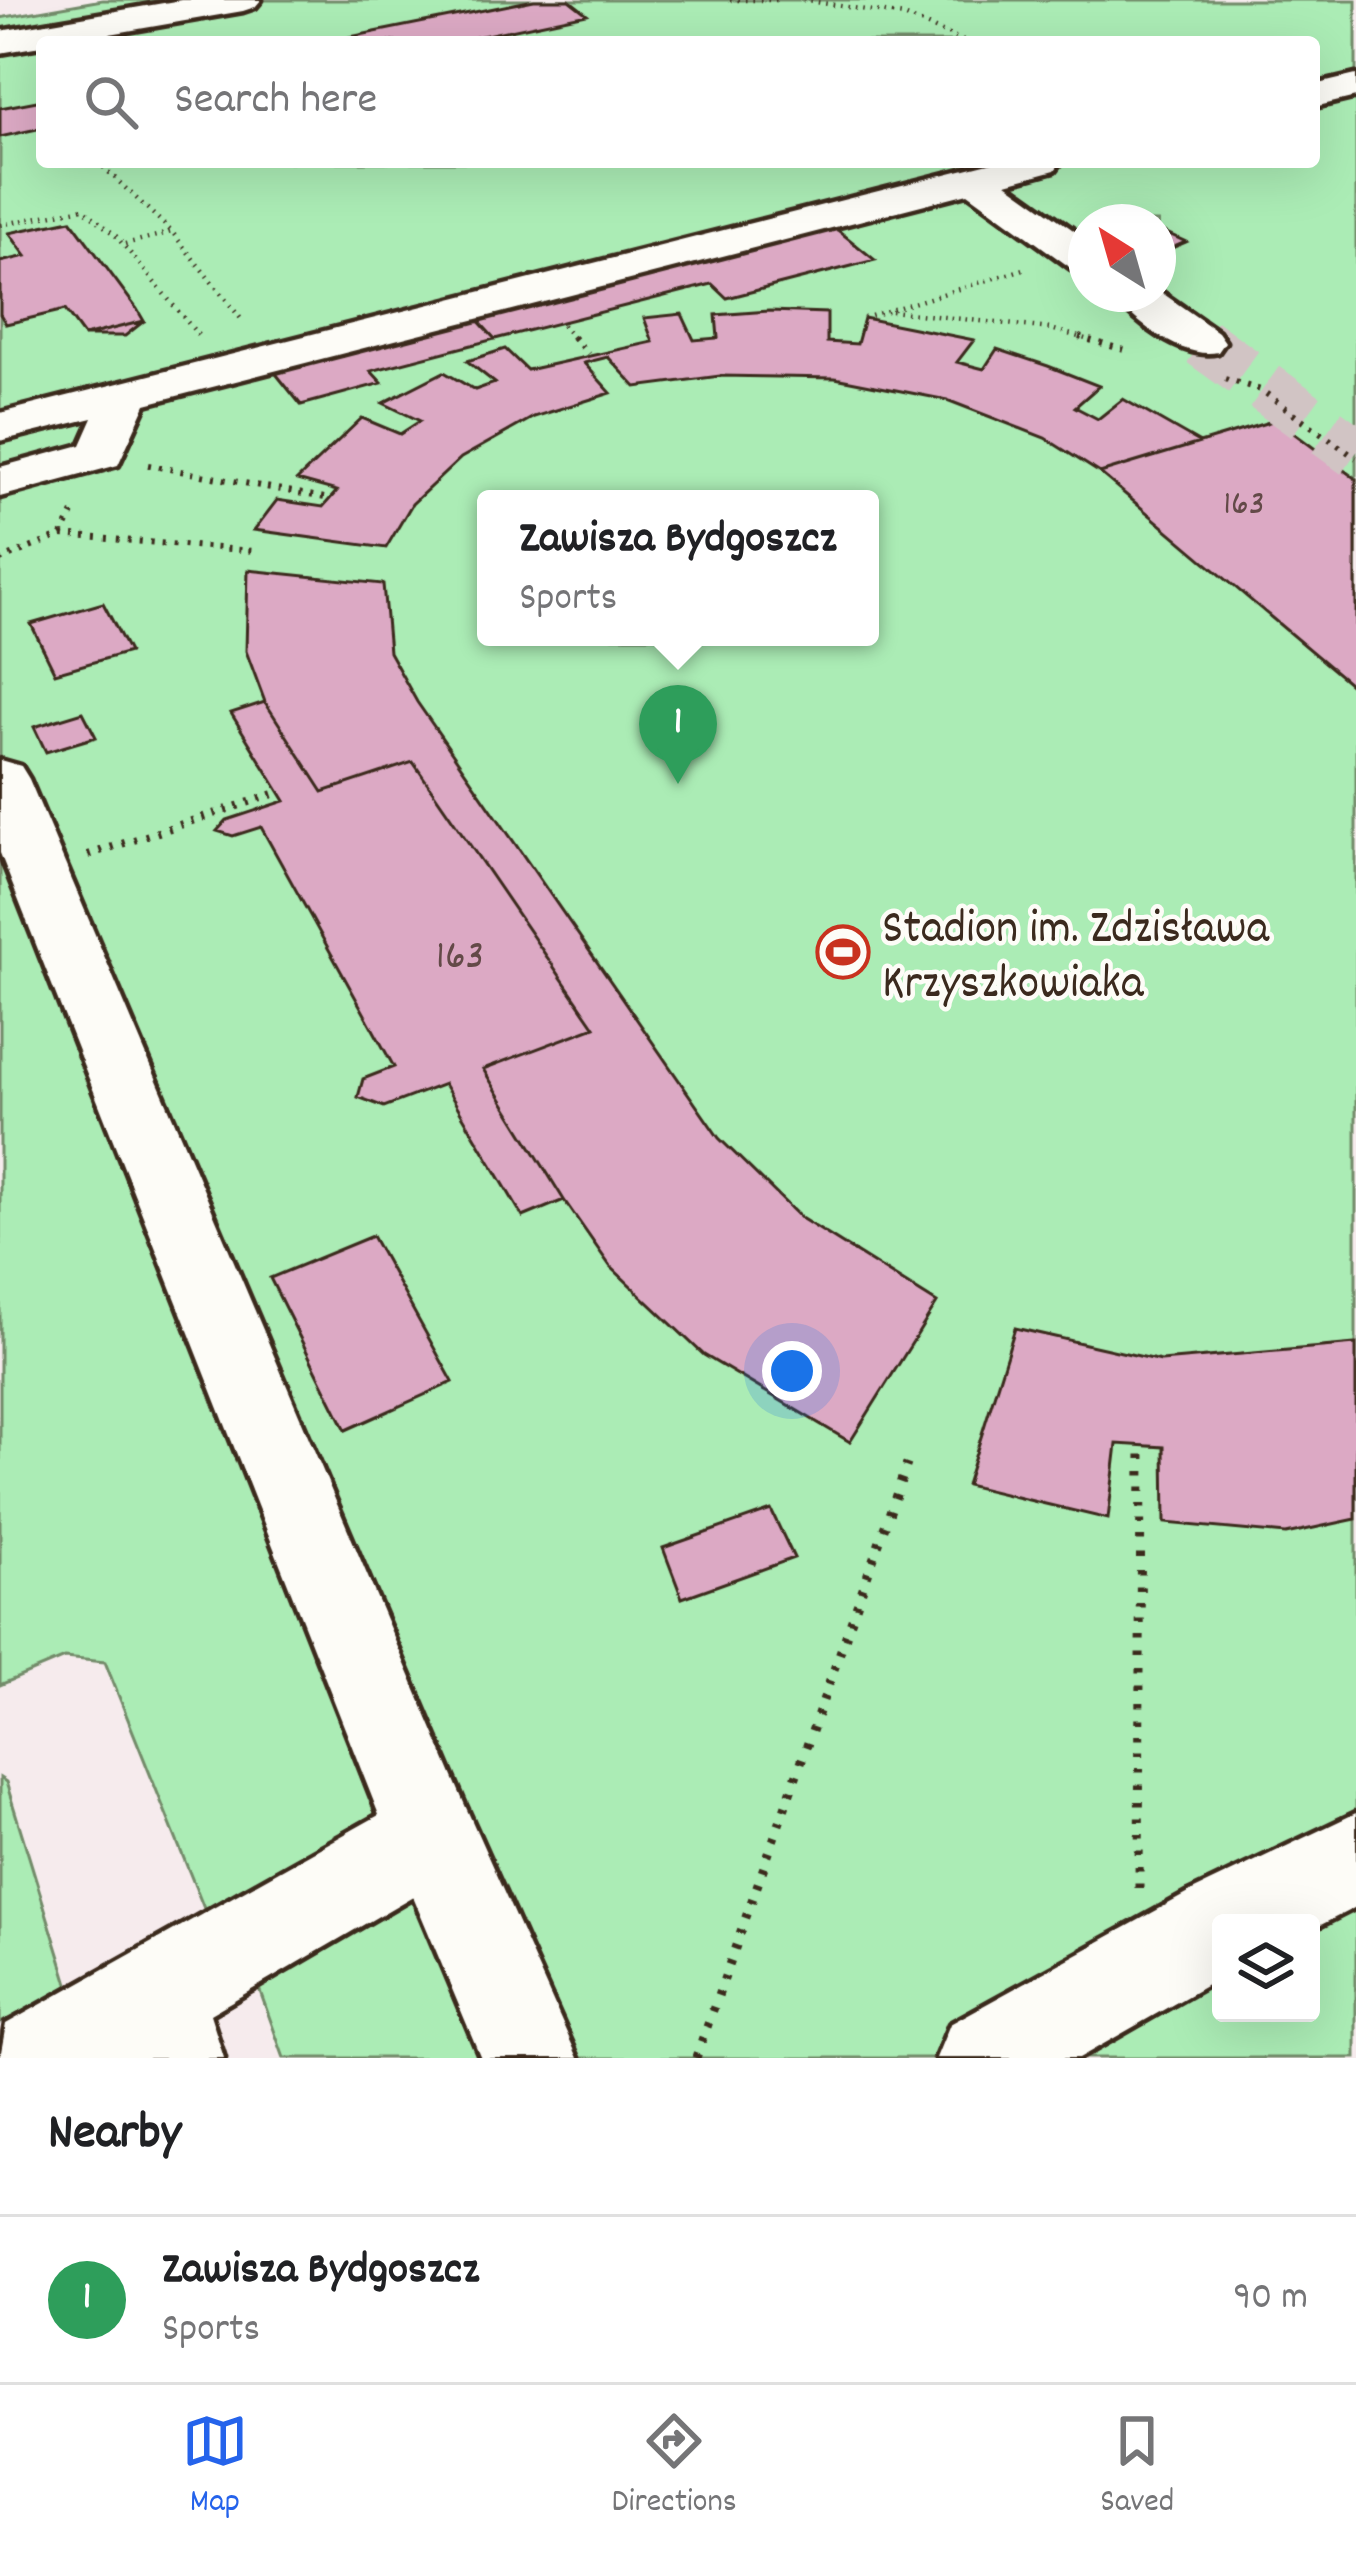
<!DOCTYPE html>
<html lang="en">
<head>
<meta charset="utf-8">
<style>
	:root { --surface:#fff; --page:#f2f2f2; --text:#202124; --muted:#757577; --line:#e0e0e0; --accent:#2563eb }
	body { margin:0; font-family:Dekko,sans-serif; background:var(--page); color:var(--text) }
	.controls { position:absolute; right:36px; bottom:36px; display:grid; overflow:hidden; border-radius:12px; box-shadow:0 12px 48px #0002 }
	.controls button { width:108px; height:108px; display:grid; place-items:center; padding:0; border:0; border-bottom:3px solid var(--line); background:var(--surface); color:var(--text); font:60px sans-serif }
	.compass { position:absolute; left:1068px; top:204px; width:108px; height:108px; border-radius:50%; background:var(--surface); box-shadow:0 12px 48px #0002; rotate:323deg }
	.you { position:absolute; left:792px; top:1371px; width:42px; height:42px; margin:-30px; border:9px solid #fff; border-radius:50%; background:#1a73e8; box-shadow:0 0 0 18px #1a73e833 }
	.badge { display:grid; place-items:center; width:78px; height:78px; border-radius:50%; background:var(--accent); color:#fff; font-size:39px; font-weight:700 }
	.pin { position:absolute; translate:-50% -99px; filter:drop-shadow(0 3px 6px #0008) }
	.pin::after { content:''; position:absolute; top:63px; width:42px; height:36px; background:inherit; clip-path:polygon(0 0,100% 0,50% 100%) }
	.popup { position:absolute; left:477px; top:490px; width:402px; height:156px; box-sizing:border-box; display:grid; place-content:center; border-radius:12px; background:var(--surface); filter:drop-shadow(0 3px 9px #0005); font-size:39px; white-space:nowrap; color:var(--muted) }
	.popup b { font-size:45px; color:var(--text) }
	.popup::after { content:''; position:absolute; left:50%; top:100%; margin-left:-24px; border:24px solid transparent; border-top-color:var(--surface) }
	.list { margin:0; padding:0; list-style:none }
	h2 { display:flex; justify-content:space-between; align-items:center; height:156px; margin:0; padding:0 48px; font-size:51px }
	h2 small { font-size:39px; font-weight:400; color:var(--muted) }
	.list li { display:grid; grid-template-columns:78px 1fr auto; gap:36px; align-items:center; box-sizing:border-box; height:168px; padding:0 48px; border-top:3px solid var(--line) }
	.list b { display:block; font-size:45px; white-space:nowrap }
	.list p { margin:0; font-size:39px; white-space:nowrap; color:var(--muted) }
	.list em { font-size:39px; font-style:normal; color:var(--muted) }
	.icon { flex:none; width:66px; height:66px; fill:none; stroke:currentColor; stroke-width:2; stroke-linecap:round; stroke-linejoin:round }
	.map { position:relative; flex:none; width:1356px; height:2058px; overflow:hidden }
	.search { position:absolute; background:var(--surface); box-shadow:0 12px 48px #0002; left:36px; right:36px; top:36px; height:132px; display:flex; align-items:center; gap:30px; box-sizing:border-box; padding:0 42px; border-radius:12px; color:var(--muted); font-size:45px }
	.sheet { height:324px; background:var(--surface) }
	nav { display:flex; justify-content:space-around; align-items:center; box-sizing:border-box; height:168px; border-top:3px solid var(--line); background:var(--surface); font-size:33px; color:var(--muted) }
	nav a { display:grid; justify-items:center; gap:6px }
	nav .on { color:var(--accent) }
	.map>svg:first-child { display:block }
	.green { fill:#abecb5; stroke:#738b6a; stroke-width:3; fill-rule:evenodd }
	.building { fill:#dca9c4; stroke:#3b2a1e; stroke-width:3 }
	.lines { fill:none; stroke-linecap:round; stroke-linejoin:round }
	.minor-tunnel { stroke:#d1c4c4; stroke-width:51; stroke-dasharray:51 26; stroke-linecap:butt }
	.minor-casing { stroke:#3b2a1e; stroke-width:9 }
	.path-far3 { stroke:#3b2a1e; stroke-width:4.5; stroke-dasharray:1.5 6; stroke-linecap:butt }
	.path-far2 { stroke:#3b2a1e; stroke-width:6; stroke-dasharray:3 8; stroke-linecap:butt }
	.path-far1 { stroke:#3b2a1e; stroke-width:8; stroke-dasharray:3 9; stroke-linecap:butt }
	.path { stroke:#3b2a1e; stroke-width:9; stroke-dasharray:4.5 12; stroke-linecap:butt }
	.minor { fill:#fdfcf7; fill-rule:evenodd }
	.labels { text-anchor:middle; stroke-width:9; stroke-linejoin:round; paint-order:stroke }
	.far-number-label { font-size:36px; fill:#634a48 }
	.number-label { font-size:42px; fill:#634a48 }
	.poi-label { font-size:48px; fill:#3b2a1e; stroke:#fdfcf7; text-anchor:start }
</style>
</head>
<body>
<div class="map">
<svg width="1356" height="2058" viewBox="0 0 1356 2058">
	<rect width="100%" height="100%" fill="#f6ebed"/>
	<filter id="ink" filterUnits="userSpaceOnUse"><feTurbulence type="fractalNoise" baseFrequency=".00833" numOctaves="2"/><feDisplacementMap in="SourceGraphic" scale="24" xChannelSelector="R" yChannelSelector="G"/><feConvolveMatrix kernelMatrix="1 2 1 2 8 2 1 2 1" color-interpolation-filters="sRGB"/></filter>
	<g filter="url(#ink)">
		<!-- green -->
		<path class="green" d="M102,0H1356V2058H284L233,1916L211,1926L105,1662L64,1658L0,1685V18ZM42,42H1314V162H42ZM1086,222H1158V294H1086ZM486,499H870V637H486ZM1221,1923H1311V2013H1221Z
			M0,1778L6,1782L70,1990L0,2023Z"/>
		<!-- building -->
		<path class="building" d="M534,0H569L587,14L453,42H325Z
			M42,100V128L0,137V108Z
			M71,220L137,309L144,321L84,336L65,310L6,324L0,314V262L26,256L9,233Z
			M834,227L875,260L727,298L712,284L495,339L475,317Z
			M1158,229L1186,242L1158,254Z
			M769,311L827,313V342L857,344L864,318L974,340L957,362L984,369L997,349L1048,366L1099,386L1075,407L1098,419L1123,399L1200,443L1276,420L1356,479V689L1100,473L1045,438L947,400L835,378L720,376L636,387L608,357L584,363L611,393L534,417L461,458L412,504L386,548L254,530L277,500L323,507L337,491L297,480L362,418L400,434L420,421L383,403L444,372L475,390L495,383L467,361L505,349L527,370L653,342L644,318L682,314L694,340L718,338L716,315Z
			M475,317L495,339L371,371L382,383L301,405L273,370Z
			M144,321L125,336H84Z
			M1276,420L1356,479V689L1100,473Z
			M248,570L383,584L389,652L417,702L719,1138L801,1218L937,1303L850,1442L704,1355L610,1266L564,1200L523,1217L444,1084L384,1107L358,1097L363,1079L394,1067L261,827L233,836L217,831L227,820L285,801L231,713L265,702L246,651Z
			M103,603L129,652L55,673L31,624Z
			M265,702L323,792L413,762L595,1027L483,1069L564,1200L523,1217L444,1084L384,1107L358,1097L363,1079L394,1067L261,827L233,836L217,831L227,820L285,801L231,713Z
			M83,712L96,737L46,752L34,727Z
			M372,1236L453,1382L346,1430L270,1278Z
			M1015,1328L1161,1361L1356,1344V1519L1286,1534L1165,1523L1164,1447L1117,1444L1108,1519L966,1485Z
			M771,1510L794,1558L682,1598L663,1548Z"/>
		<g class="lines">
			<!-- minor-tunnel -->
			<path class="minor-tunnel" d="M1202,342L1356,453"/>
			<!-- minor casing -->
			<g class="minor-casing">
				<path id="minor" d="M181,0H261L255,7L243,11L0,53V31Z
					M1356,75V97L1314,107V85Z
					M993,162H1061L1055,170L1007,183L1086,239V272L1071,268L968,193L146,404L118,465L0,497V467L81,445L93,418L0,441V413Z
					M1158,290L1218,332L1225,342L1218,352C1184,360 1132,322 1113,294H1158Z
					M0,760L21,766L29,779L464,1803L578,2058H481L413,1896L210,2014L224,2058H0L6,2024L379,1815L0,853Z
					M1356,1813V1907L1311,1930V1923H1221V1977L1079,2058H936L950,2024L1188,1893Z"/>
			</g>
			<!-- path-far3 -->
			<path class="path-far3" d="M730,0H780
				M803,0L904,16L966,42
				M98,162L172,232L242,320
				M0,225L83,208L116,236L198,335
				M125,244L172,232
				M891,311L1051,329L1089,340
				M864,318L1024,269
				M562,325L575,340"/>
			<!-- path-far2 -->
			<path class="path-far2" d="M573,337L588,354
				M1079,337L1124,350
				M1225,379L1261,390L1356,458
				M148,465L330,499
				M62,535L254,551
				M0,560L62,535L76,507"/>
			<!-- path-far1 -->
			<path class="path-far1" d="M88,855L280,792"/>
			<!-- path -->
			<path class="path" d="M1139,1888L1141,1446
				M696,2058L907,1464"/>
			<!-- minor -->
			<use href="#minor" class="minor"/>
		</g>
	</g>
	<!-- icons -->
	<defs>
		<g id="stadium-ring" transform="scale(2.7)"><circle r="9.5" fill="#fdfcf7" stroke="#c8321e" stroke-width="1.5"/><path d="M0-5a6.5 5 0 1 0 0 10a6.5 5 0 1 0 0-10ZM-3.5-1.8h7v3.6h-7Z" fill="#c8321e"/></g>
	</defs>
	<g fill-rule="evenodd">
		<use href="#stadium-ring" x="843" y="952"/>
	</g>
	<g class="labels">
		<!-- far-number labels -->
		<g class="far-number-label">
			<text x="1244" y="513">163</text>
		</g>
		<!-- number labels -->
		<g class="number-label">
			<text x="460" y="967">163</text>
		</g>
		<!-- poi labels -->
		<g class="poi-label">
			<text x="882" y="941">Stadion im. Zdzisława<tspan x="882" dy="55">Krzyszkowiaka</tspan></text>
		</g>
	</g>
</svg>
<div class="controls">
<button><svg class="icon" aria-label="layers" viewBox="0 0 24 24"><path d="M12 4l9 5-9 5-9-5zM3 14l9 5 9-5"/></svg></button>
</div>
<svg class="compass" viewBox="-18 -18 36 36"><path d="M0-13l5 13h-10z" fill="#e53935"/><path d="M0 13l5-13h-10z" fill="#757577"/></svg>
<div class="you"></div>
<div class="pin badge" style="left:678px;top:784px;background:#2e9e5b">1</div>
<div class="popup"><b>Zawisza Bydgoszcz</b>Sports</div>
<div class="search"><svg class="icon" aria-label="search" viewBox="0 0 24 24"><circle cx="10" cy="10" r="6"/><path d="M15 15l6 6"/></svg>Search here</div>
</div>
<section class="sheet">
<h2>Nearby<small></small></h2>
<ul class="list">
<li><span class="badge" style="background:#2e9e5b">1</span><div><b>Zawisza Bydgoszcz</b><p>Sports</p></div><em>90 m</em></li>
</ul>
</section>
<nav>
<a class="on"><svg class="icon" aria-label="map" viewBox="0 0 24 24"><path d="M3 6l6-2 6 2 6-2v14l-6 2-6-2-6 2zM9 4v14M15 6v14"/></svg>Map</a>
<a><svg class="icon" aria-label="directions" viewBox="0 0 24 24"><path d="M12 3l9 9-9 9-9-9zM9 14v-3h6M13 9l2 2-2 2"/></svg>Directions</a>
<a><svg class="icon" aria-label="saved" viewBox="0 0 24 24"><path d="M7 4h10v16l-5-4-5 4z"/></svg>Saved</a>
</nav>
</body>
</html>
